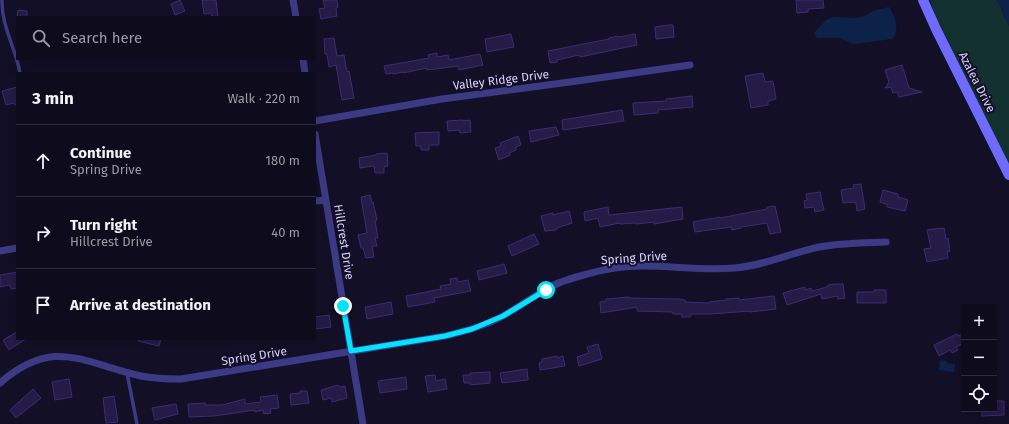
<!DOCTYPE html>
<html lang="en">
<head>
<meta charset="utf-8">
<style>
	:root { --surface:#0e0b1c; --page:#171425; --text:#f1f3f6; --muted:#9b9ba3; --line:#2e2b3b }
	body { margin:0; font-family:"Fira Sans",sans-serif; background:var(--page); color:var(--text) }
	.controls { position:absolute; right:12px; bottom:12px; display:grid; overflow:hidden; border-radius:0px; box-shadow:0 4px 16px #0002 }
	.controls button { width:36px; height:36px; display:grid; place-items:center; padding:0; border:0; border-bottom:1px solid var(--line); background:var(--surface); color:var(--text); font:20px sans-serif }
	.stop { position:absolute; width:12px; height:12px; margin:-9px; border:3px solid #00e5ff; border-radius:50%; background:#fff }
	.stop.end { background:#00e5ff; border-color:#fff; box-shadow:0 1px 4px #0008 }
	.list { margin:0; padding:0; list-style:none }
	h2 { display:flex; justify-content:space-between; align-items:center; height:52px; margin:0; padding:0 16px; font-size:17px }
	h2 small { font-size:13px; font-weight:400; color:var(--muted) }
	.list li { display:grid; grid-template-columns:26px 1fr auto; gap:12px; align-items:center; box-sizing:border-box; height:72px; padding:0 16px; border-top:1px solid var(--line) }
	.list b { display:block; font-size:15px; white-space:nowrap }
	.list p { margin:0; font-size:13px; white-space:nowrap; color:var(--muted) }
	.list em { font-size:13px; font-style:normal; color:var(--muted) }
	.icon { flex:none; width:22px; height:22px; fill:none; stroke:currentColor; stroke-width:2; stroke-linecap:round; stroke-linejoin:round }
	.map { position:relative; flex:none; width:1009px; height:424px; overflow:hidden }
	.search { position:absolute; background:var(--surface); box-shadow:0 4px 16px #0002; left:16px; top:16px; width:300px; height:44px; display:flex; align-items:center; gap:10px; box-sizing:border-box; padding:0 14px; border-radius:0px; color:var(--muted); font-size:15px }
	.panel { position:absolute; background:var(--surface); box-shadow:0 4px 16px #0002; left:16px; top:72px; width:300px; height:268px; border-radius:0px }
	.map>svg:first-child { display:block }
	.green { fill:#12302f }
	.water { fill:#0c2248 }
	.building { fill:#241b47; stroke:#3b2d73 }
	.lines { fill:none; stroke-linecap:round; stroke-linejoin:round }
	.lane { stroke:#3d3a85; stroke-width:3.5 }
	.street { stroke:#3d3a85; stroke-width:7 }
	.secondary { stroke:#6f6bff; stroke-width:10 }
	.route { stroke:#00e5ff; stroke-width:5 }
	.labels { text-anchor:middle; stroke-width:4; stroke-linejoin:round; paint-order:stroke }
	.street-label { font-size:12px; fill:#d9d4ff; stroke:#130f26 }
</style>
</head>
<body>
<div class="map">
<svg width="1009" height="424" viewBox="0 0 1009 424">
	<rect width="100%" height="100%" fill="#130f26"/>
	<!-- green -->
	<path class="green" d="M930,0H997L1009,26V175L990,126L936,17Z"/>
	<!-- water -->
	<path class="water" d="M997,0H1009V26Z
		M889,7C895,16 901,31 892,39L854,44L840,38H817L814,33L826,20L834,17L857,18L865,16L873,11Z
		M940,360L947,361V363L955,364L954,372L939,370Z"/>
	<!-- building -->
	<path class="building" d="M180,0L185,11L175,15L171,4Z
		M202,0H216L218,17H212L211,13L204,14Z
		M323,0H337L338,7L336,8L337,16L321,19L319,9L325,8Z
		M796,0H823L824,8L808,9V12L797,13Z
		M18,10L27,11V17H17Z
		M668,25H673L674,37L656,39L655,27Z
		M511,34L514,47L487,52L485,39Z
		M635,34L637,45L580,57L579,55L557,60V62L550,63L548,51L609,39V38L618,36L619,37Z
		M334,38L337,56L344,55L347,72L349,71L354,98L342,100L336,65L329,67L327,54H325L324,39Z
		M437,53V57L448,55L449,60L480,54L483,65L459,70L458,66L427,70V68L403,73V72L393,74V73L386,74L384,66L429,58L428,55Z
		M902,65L909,88L922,92L899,97L897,92L893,93L891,87L885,88L889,82L885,70Z
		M763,73L765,82L773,81L776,99L768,101V105L751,108L745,76Z
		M17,87V105H15L14,103L6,105L2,91Z
		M692,96L693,107L658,110V113L634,115L633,103L666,101V99Z
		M622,110L624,121L563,130L562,120Z
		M463,120V121L470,120L471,132L460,133L459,130L448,131L447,121Z
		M556,127L559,135L531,142L529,131Z
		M439,132V145H429V150H421V146H416L415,133Z
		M518,136L521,145L516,147V150L509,153L510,155L499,160L495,148L501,146L500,143Z
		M387,153L388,166L384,167V173H375L374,166L360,168L359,158L376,155V154Z
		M861,184L865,209L857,211L856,203H854L853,202L843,203L841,190L854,188L853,185Z
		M883,190L898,194V197L908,200L905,211L887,207L888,205L880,202Z
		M820,192L824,210L815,212L814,207L805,208L804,201L807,200L806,194Z
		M370,195L372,203L373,202L377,220L375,221L378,238H375L377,246H372L374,257L366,258L363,248H361L358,235L367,233L361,197Z
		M775,206L781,232L770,234L767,223L741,227V228L732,230L731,227L695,232L693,222L720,217V218L767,209V207Z
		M608,207L609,215L682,207L683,219L654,224V222L636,224V223L620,224V223L600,227L598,218L585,221L584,212Z
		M569,211L572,223L557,228L556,230L545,231L541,216L553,213V215Z
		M941,228V229L944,228L946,239L948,238L950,251L947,252L948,258L927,262L924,249L931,248L927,230Z
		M534,234L539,244L512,256L508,246Z
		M504,264L507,273L479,280L477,271Z
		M17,272V288L11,289L10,285L0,287V275Z
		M457,278L458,282L468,280L471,291L434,298L435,302L408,307L406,296L441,289L440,286L451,284L450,279Z
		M835,284H843L845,298L838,299L837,296L822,299L821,294L787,305L783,293L805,287V290L811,288L812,291L827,287L828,285Z
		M874,290H886V303H857V292H873Z
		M774,296L776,309L750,312V311L711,314H692L690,317H682V314H673V312L637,311V307L601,313L600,302L606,301V299L629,297V298L679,299L685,300V302L709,303V302L726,300V299L739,298V300Z
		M391,302L393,314L367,319L365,307Z
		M329,315L331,327L315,329V317Z
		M17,332V339H26L9,350L3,340Z
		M964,333V343L956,347L958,350L952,353L950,350L939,356L934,345L957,334L958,336Z
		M139,339H161L159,346L138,341Z
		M598,344L602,359L579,366L577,357L589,353L587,347Z
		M557,356V358L563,356L565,366L540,370L539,363L542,362V359Z
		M527,369L528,380L502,383L500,373Z
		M490,372V383L470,385V383H464L463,375H470V373Z
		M435,375L436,381L445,379L447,389L428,392L425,376Z
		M406,377L407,389L380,393L378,381Z
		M69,379L72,397L55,400L52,382Z
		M338,385L340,387L345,386L347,398L332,402L331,398L323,400L321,390Z
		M33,389L41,398L16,418L10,410Z
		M300,391H307L309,403L291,405L290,394L300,393Z
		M277,395L279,408L270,409L271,413L264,414L263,410L255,412V410L214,416L189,417L188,404L205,403V405H222L245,399V404L261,402L260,397Z
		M114,396L118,422L106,423L103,398Z
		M994,401H1004V415L982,416V409H994Z
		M176,404L178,414L155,420L152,408Z"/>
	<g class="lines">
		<!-- lane -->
		<path class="lane" d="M2,0C1,25 16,49 20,73
			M127,373L137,424"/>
		<!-- street -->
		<path class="street" d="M293,0L296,17
			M303,59L305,73
			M315,121L442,99L570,82L690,65
			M315,134L363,424
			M315,201L326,200
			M0,251L17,248
			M0,383C54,336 83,363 141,376C155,379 168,379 181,379L445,336C465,331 485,326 503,316C519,307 535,295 552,286C562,281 583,275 595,272C641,259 688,272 734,268C763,266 791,253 819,247C841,243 863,243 886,242"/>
		<!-- secondary -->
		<path class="secondary" d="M923,0L936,29L1009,175"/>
	</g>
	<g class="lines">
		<!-- route -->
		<path class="route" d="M343,306L351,351L445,336L472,329L503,316L546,290"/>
	</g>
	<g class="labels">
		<!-- street labels -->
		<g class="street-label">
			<text transform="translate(501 80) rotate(-7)" y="4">Valley Ridge Drive</text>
			<text transform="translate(977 82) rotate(63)" y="4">Azalea Drive</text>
			<text transform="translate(344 242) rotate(81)" y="4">Hillcrest Drive</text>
			<text transform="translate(634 258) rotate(-4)" y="4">Spring Drive</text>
			<text transform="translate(254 356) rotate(-9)" y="4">Spring Drive</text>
		</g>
	</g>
</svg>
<div class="controls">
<button>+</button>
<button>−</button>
<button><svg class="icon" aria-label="locate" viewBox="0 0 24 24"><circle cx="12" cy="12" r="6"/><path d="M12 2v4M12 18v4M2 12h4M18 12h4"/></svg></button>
</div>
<div class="stop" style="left:546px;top:290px"></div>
<div class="stop end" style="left:343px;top:306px"></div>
<div class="search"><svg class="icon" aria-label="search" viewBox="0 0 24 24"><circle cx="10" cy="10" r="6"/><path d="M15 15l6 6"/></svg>Search here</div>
<section class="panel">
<h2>3 min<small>Walk · 220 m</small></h2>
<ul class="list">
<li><svg class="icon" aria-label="ahead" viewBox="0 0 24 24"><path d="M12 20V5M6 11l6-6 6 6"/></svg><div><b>Continue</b><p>Spring Drive</p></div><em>180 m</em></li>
<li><svg class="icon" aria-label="right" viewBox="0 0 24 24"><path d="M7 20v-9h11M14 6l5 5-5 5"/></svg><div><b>Turn right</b><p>Hillcrest Drive</p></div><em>40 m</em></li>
<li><svg class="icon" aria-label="arrive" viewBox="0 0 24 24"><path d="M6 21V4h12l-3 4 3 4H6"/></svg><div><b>Arrive at destination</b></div></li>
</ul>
</section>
</div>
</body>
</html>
